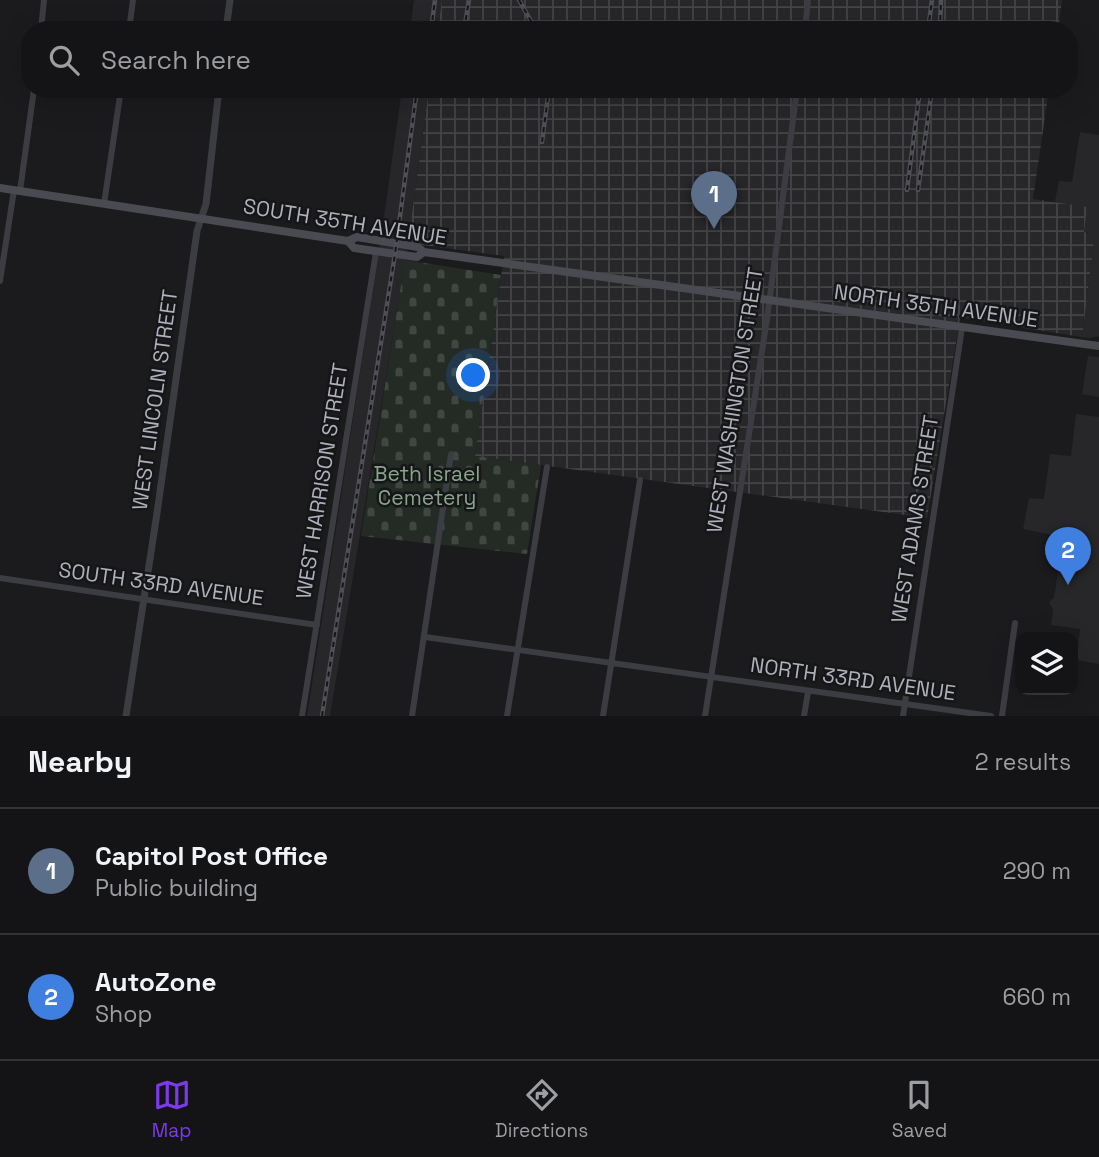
<!DOCTYPE html>
<html lang="en">
<head>
<meta charset="utf-8">
<style>
	:root { --surface:#141416; --page:#212123; --text:#f1f3f6; --muted:#9d9ea1; --line:#333335; --accent:#7c3aed }
	body { margin:0; font-family:"Space Grotesk",sans-serif; background:var(--page); color:var(--text) }
	.controls { position:absolute; right:21px; bottom:21px; display:grid; overflow:hidden; border-radius:14px; box-shadow:0 7px 28px #0002 }
	.controls button { width:63px; height:63px; display:grid; place-items:center; padding:0; border:0; border-bottom:2px solid var(--line); background:var(--surface); color:var(--text); font:35px sans-serif }
	.you { position:absolute; left:474px; top:376px; width:24px; height:24px; margin:-18px; border:5px solid #fff; border-radius:50%; background:#1a73e8; box-shadow:0 0 0 10px #1a73e833 }
	.badge { display:grid; place-items:center; width:46px; height:46px; border-radius:50%; background:var(--accent); color:#fff; font-size:23px; font-weight:700 }
	.pin { position:absolute; translate:-50% -58px; filter:drop-shadow(0 2px 4px #0008) }
	.pin::after { content:''; position:absolute; top:37px; width:24px; height:21px; background:inherit; clip-path:polygon(0 0,100% 0,50% 100%) }
	.list { margin:0; padding:0; list-style:none }
	h2 { display:flex; justify-content:space-between; align-items:center; height:91px; margin:0; padding:0 28px; font-size:30px }
	h2 small { font-size:23px; font-weight:400; color:var(--muted) }
	.list li { display:grid; grid-template-columns:46px 1fr auto; gap:21px; align-items:center; box-sizing:border-box; height:126px; padding:0 28px; border-top:2px solid var(--line) }
	.list b { display:block; font-size:26px; white-space:nowrap }
	.list p { margin:0; font-size:23px; white-space:nowrap; color:var(--muted) }
	.list em { font-size:23px; font-style:normal; color:var(--muted) }
	.icon { flex:none; width:38px; height:38px; fill:none; stroke:currentColor; stroke-width:2; stroke-linecap:round; stroke-linejoin:round }
	.map { position:relative; flex:none; width:1099px; height:716px; overflow:hidden }
	.search { position:absolute; background:var(--surface); box-shadow:0 7px 28px #0002; left:21px; right:21px; top:21px; height:77px; display:flex; align-items:center; gap:18px; box-sizing:border-box; padding:0 24px; border-radius:28px; color:var(--muted); font-size:26px }
	.sheet { height:343px; background:var(--surface) }
	nav { display:flex; justify-content:space-around; align-items:center; box-sizing:border-box; height:98px; border-top:2px solid var(--line); background:var(--surface); font-size:19px; color:var(--muted) }
	nav a { display:grid; justify-items:center; gap:4px }
	nav .on { color:var(--accent) }
	.map>svg:first-child { display:block }
	.built { fill:#27272a }
	.industrial { fill:url(#industrial-grid) }
	.cemetery { fill:url(#cemetery-stones) }
	.lines { fill:none; stroke-linecap:round; stroke-linejoin:round }
	.minor { stroke:#3c3d42; stroke-width:6 }
	.tertiary { stroke:#3c3d42; stroke-width:7 }
	.secondary { stroke:#4a4b52; stroke-width:8 }
	.rail-casing { stroke:#4f5057; stroke-width:4.5 }
	.rail { stroke:#161618; stroke-width:2; stroke-dasharray:5; stroke-linecap:butt }
	.labels { text-anchor:middle; stroke-width:5; stroke-linejoin:round; paint-order:stroke }
	.street-label { font-size:21px; fill:#aeb1bc; stroke:#161618 }
	.park-label { font-size:21px; fill:#86a689; stroke:#161618 }
</style>
</head>
<body>
<div class="map">
<svg width="1099" height="716" viewBox="0 0 1099 716">
	<defs>
		<pattern id="industrial-grid" width="8" height="8" patternUnits="userSpaceOnUse" patternTransform="scale(1.75)"><rect width="8" height="8" fill="#27272a"/><path d="M0 4h8M4 0v8" fill="none" stroke="#444447"/></pattern>
		<pattern id="cemetery-stones" width="16" height="16" patternUnits="userSpaceOnUse" patternTransform="scale(1.75)"><rect width="16" height="16" fill="#232b24"/><path d="M2 7V4a2 2 0 0 1 4 0v3zM10 15v-3a2 2 0 0 1 4 0v3z" fill="#404742"/></pattern>
	</defs>
	<rect width="100%" height="100%" fill="#1b1b1d"/>
	<!-- built -->
	<path class="built" d="M414,0H442L438,30H410Z
		M402,89H429L408,243L330,716H307L381,238Z
		M1080,132L1099,135V336L1089,338L1082,337L1095,234L1084,232L1055,201L1059,181L1072,182Z
		M1088,356L1099,357V397L1082,394Z
		M1076,414L1099,417V664L1076,660L1080,629L1051,625L1053,610L1049,602L1054,598L1063,537L1023,529L1029,498L1044,499L1050,454L1071,456Z"/>
	<!-- industrial -->
	<path class="industrial" d="M442,0H1062L1058,30H438Z
		M429,89H1049L1033,199L1087,207L1084,232L1095,234L1082,337L960,318L927,518L475,456L504,256L408,243Z"/>
	<!-- cemetery -->
	<path class="cemetery" d="M405,260L501,275L475,456L541,465L527,554L361,536Z"/>
	<g class="lines">
		<!-- minor -->
		<path class="minor" d="M41,30L44,0
			M129,30L133,0
			M805,30L808,0
			M20,191L34,89
			M104,204L121,89
			M0,281L14,190
			M0,578L317,625
			M425,637L991,716
			M302,716L376,252
			M412,716L451,454
			M507,716L547,467
			M603,716L640,480
			M705,716L767,319L797,89
			M804,716L808,692
			M903,716L962,328
			M1002,716L1015,623"/>
		<!-- tertiary -->
		<path class="tertiary" d="M226,30L230,0
			M126,716L157,513L197,231L206,204L219,89"/>
		<!-- secondary -->
		<path class="secondary" d="M0,188L348,241L357,237L418,247L424,252L1099,346
			M348,241L354,248L417,257L424,252"/>
		<!-- rail casing -->
		<g class="rail-casing">
			<path id="rail" d="M519,0L536,30
				M431,30L435,0
				M464,30L469,0
				M928,30L932,0
				M940,30L941,0
				M542,142L549,89
				M907,190L920,89
				M918,190L932,89
				M322,716L395,254L417,89"/>
		</g>
		<!-- rail -->
		<use href="#rail" class="rail"/>
	</g>
	<g class="labels">
		<!-- street labels -->
		<g class="street-label">
			<text transform="translate(345 222) rotate(9)" y="7">SOUTH 35TH AVENUE</text>
			<text transform="translate(936 306) rotate(8)" y="7">NORTH 35TH AVENUE</text>
			<text transform="translate(155 400) rotate(-82)" y="7">WEST LINCOLN STREET</text>
			<text transform="translate(735 400) rotate(-81)" y="7">WEST WASHINGTON STREET</text>
			<text transform="translate(322 481) rotate(-81)" y="7">WEST HARRISON STREET</text>
			<text transform="translate(915 519) rotate(-81)" y="7">WEST ADAMS STREET</text>
			<text transform="translate(161 584) rotate(8)" y="7">SOUTH 33RD AVENUE</text>
			<text transform="translate(853 679) rotate(8)" y="7">NORTH 33RD AVENUE</text>
		</g>
		<!-- park labels -->
		<g class="park-label">
			<text x="427" y="481">Beth Israel<tspan x="427" dy="24">Cemetery</tspan></text>
		</g>
	</g>
</svg>
<div class="controls">
<button><svg class="icon" aria-label="layers" viewBox="0 0 24 24"><path d="M12 4l9 5-9 5-9-5zM3 14l9 5 9-5"/></svg></button>
</div>
<div class="you"></div>
<div class="pin badge" style="left:714px;top:229px;background:#5c6f8a">1</div>
<div class="pin badge" style="left:1068px;top:585px;background:#3f7fe0">2</div>
<div class="search"><svg class="icon" aria-label="search" viewBox="0 0 24 24"><circle cx="10" cy="10" r="6"/><path d="M15 15l6 6"/></svg>Search here</div>
</div>
<section class="sheet">
<h2>Nearby<small>2 results</small></h2>
<ul class="list">
<li><span class="badge" style="background:#5c6f8a">1</span><div><b>Capitol Post Office</b><p>Public building</p></div><em>290 m</em></li>
<li><span class="badge" style="background:#3f7fe0">2</span><div><b>AutoZone</b><p>Shop</p></div><em>660 m</em></li>
</ul>
</section>
<nav>
<a class="on"><svg class="icon" aria-label="map" viewBox="0 0 24 24"><path d="M3 6l6-2 6 2 6-2v14l-6 2-6-2-6 2zM9 4v14M15 6v14"/></svg>Map</a>
<a><svg class="icon" aria-label="directions" viewBox="0 0 24 24"><path d="M12 3l9 9-9 9-9-9zM9 14v-3h6M13 9l2 2-2 2"/></svg>Directions</a>
<a><svg class="icon" aria-label="saved" viewBox="0 0 24 24"><path d="M7 4h10v16l-5-4-5 4z"/></svg>Saved</a>
</nav>
</body>
</html>
